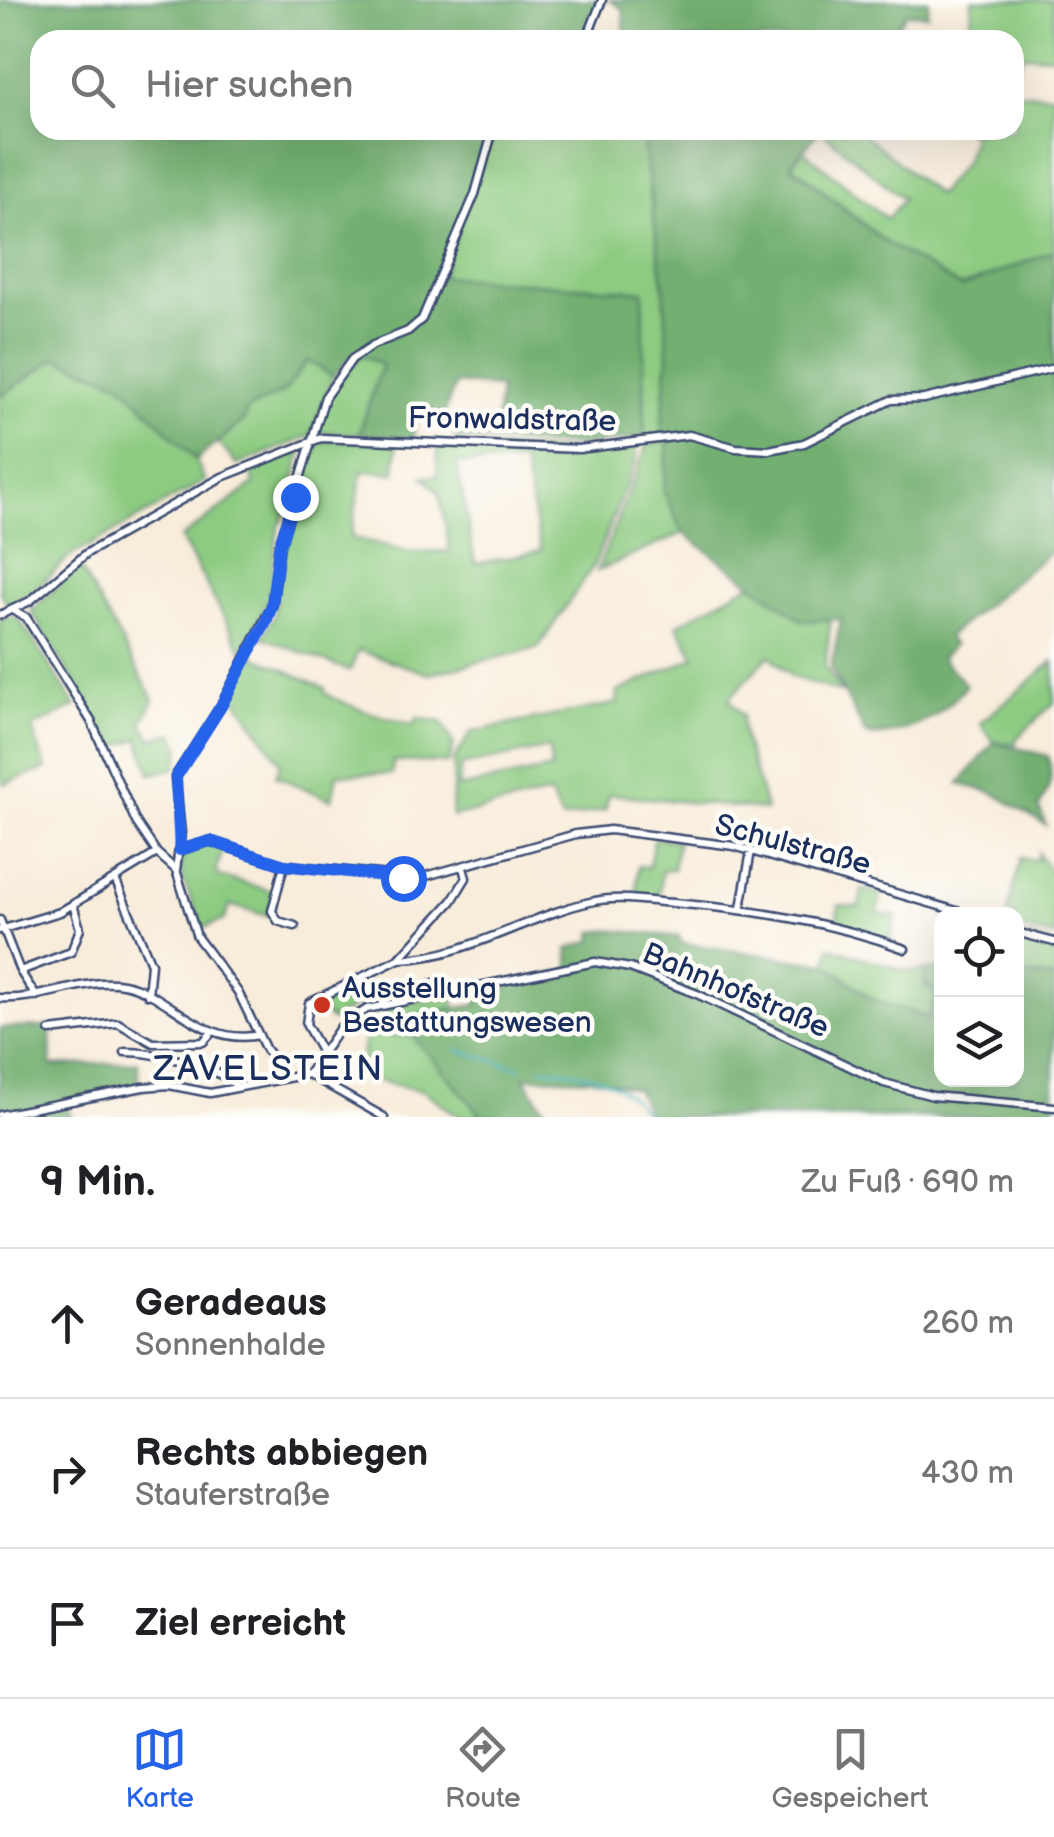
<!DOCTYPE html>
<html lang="de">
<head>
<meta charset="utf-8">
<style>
	:root { --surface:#fff; --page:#f2f2f2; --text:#202124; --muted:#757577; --line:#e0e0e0; --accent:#2563eb }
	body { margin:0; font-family:"Balsamiq Sans",sans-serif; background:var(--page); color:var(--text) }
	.controls { position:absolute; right:30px; bottom:30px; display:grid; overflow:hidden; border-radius:20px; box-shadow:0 10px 40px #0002 }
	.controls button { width:90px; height:90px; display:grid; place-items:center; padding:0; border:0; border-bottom:2px solid var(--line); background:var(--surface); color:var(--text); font:50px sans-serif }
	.stop { position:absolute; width:30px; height:30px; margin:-22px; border:8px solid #2563eb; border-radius:50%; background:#fff }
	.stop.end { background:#2563eb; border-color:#fff; box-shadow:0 2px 10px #0008 }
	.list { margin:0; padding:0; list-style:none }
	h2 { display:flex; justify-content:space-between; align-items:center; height:130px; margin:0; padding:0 40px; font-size:42px }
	h2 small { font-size:32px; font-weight:400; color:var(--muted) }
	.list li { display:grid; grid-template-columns:65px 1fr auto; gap:30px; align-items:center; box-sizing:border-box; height:150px; padding:0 40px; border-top:2px solid var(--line) }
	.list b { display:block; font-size:38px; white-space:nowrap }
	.list p { margin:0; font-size:32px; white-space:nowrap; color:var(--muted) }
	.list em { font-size:32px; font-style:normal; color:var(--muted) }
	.icon { flex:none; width:55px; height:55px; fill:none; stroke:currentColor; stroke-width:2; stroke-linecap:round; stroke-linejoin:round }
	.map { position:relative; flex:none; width:1054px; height:1117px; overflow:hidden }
	.search { position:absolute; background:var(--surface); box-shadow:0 10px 40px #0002; left:30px; right:30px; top:30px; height:110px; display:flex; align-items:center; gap:25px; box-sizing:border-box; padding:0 35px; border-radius:30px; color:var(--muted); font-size:38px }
	.sheet { height:580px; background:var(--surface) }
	nav { display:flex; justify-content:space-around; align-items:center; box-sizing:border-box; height:140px; border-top:2px solid var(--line); background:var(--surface); font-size:28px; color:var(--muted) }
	nav a { display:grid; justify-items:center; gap:5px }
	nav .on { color:var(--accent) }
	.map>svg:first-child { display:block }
	.green { fill:#8dcb81; stroke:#547d70; stroke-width:2.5; fill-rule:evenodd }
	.forest { fill:#72af6f; stroke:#466f66; stroke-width:2.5 }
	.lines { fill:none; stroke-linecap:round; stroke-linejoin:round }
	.stream { stroke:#46b3c2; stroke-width:2.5 }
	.minor-casing { stroke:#3c4b71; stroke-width:11 }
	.minor { stroke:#fff; stroke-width:6 }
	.route { stroke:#2563eb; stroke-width:12 }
	.poi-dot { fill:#c8321e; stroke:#fdfcf7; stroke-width:4 }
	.labels { text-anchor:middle; stroke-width:9; stroke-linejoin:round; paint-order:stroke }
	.street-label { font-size:30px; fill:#1b2f5e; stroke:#fdfcf7 }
	.poi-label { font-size:30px; fill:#1b2f5e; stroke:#fdfcf7; text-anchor:start }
	.quarter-label { font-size:35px; letter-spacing:2.5px; fill:#1b2f5e; stroke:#fdfcf7 }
</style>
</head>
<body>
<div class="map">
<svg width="1054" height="1117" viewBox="0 0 1054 1117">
	<rect width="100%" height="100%" fill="#fdfcf7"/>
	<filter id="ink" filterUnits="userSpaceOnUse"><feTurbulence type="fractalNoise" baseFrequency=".01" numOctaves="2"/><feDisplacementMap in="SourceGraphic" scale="20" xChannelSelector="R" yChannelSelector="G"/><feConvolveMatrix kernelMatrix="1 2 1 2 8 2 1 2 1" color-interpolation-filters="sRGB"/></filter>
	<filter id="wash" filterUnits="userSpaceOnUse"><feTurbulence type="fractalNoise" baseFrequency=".0048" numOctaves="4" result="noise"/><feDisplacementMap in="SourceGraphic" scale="40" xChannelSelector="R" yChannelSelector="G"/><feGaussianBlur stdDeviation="2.25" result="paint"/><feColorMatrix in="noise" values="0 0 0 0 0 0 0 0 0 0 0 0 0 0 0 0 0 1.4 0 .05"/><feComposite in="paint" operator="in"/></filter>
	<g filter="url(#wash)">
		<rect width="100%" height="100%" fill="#f8ecda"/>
		<!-- green -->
		<path class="green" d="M972,0H1053L1054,56L1023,55L1014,74V40H970Z
			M1014,92L1054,95V251L961,287L885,242L791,164L803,150L887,219L903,199L820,130H859L937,195L965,161L973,136L966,130H1014Z
			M495,130H641L664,290L668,355L661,434L645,437L643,291L441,277Z
			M362,355L382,364L359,434L316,432L337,378Z
			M55,357L121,383L196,460L205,481L69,557L37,588L8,605L0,592V397Z
			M307,360L333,376L310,436L237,465L218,442L244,420L247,410L285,391Z
			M357,439L397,442L395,473L362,471L351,537L410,552L450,551L439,492L423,477L437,476L438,445L580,452L636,447L637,458L594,565L538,648L429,674L358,650L350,671L262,637L274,616L281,552L312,448L324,441ZM523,462L541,551L475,564L457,464Z
			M668,440L664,492L683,533L597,571L647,446Z
			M293,453L301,454L289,505L278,529L269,596L243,652L181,538L254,484L251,467Z
			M80,567L154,700L142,723L153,739L173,733L181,749L176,768L151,774L139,739L113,747L31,611Z
			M752,583L803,621L831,619L825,667L843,693L792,677L769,655L729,699L743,716C737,731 762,787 766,810L609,794L605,810L562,819L550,794L452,817L454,760L471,732L618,703L617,692L695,657L677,625ZM549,748L551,769L458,788L461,766Z
			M17,616L76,706L32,728L46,769L4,784L0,774V618Z
			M252,655L325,688V693C352,709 385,717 415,725L417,718L442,722L454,745L448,763L393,761L392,774H337L332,800L276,776L281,763L233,694Z
			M1054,661V703L1016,739V744L994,742L980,723Z
			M654,838L678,841L673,869L662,870L659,897L636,895L638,866L649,867Z
			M206,842L224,847L216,870L219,876L275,892L267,916L230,905L224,920L203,928L182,878V852Z
			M1038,853L1054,877V937L1017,928L1016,914H1007L1021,858L1037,860Z
			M862,889L881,894L878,914L896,916L891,940L836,923L839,905L859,907Z
			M1016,934L1054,944V978L1017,974Z
			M830,947L905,971L925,970L924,984L936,994L928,1018L872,999L827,964Z
			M361,981L377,992L332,1021L316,1008L320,1000Z
			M454,997L455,1008L413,1015L414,1033L390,1029L386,1006Z
			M365,1033L415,1037L483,1117H460L424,1091L360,1077Z"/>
		<!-- forest -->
		<path class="forest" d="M0,0H604L584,40H40V130H489L471,193L437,276L643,291L645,437L577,446L460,439L454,437V429L495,431L500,388L456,383L443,416L429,409L414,422V439L359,434L382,365L362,355H352L333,376L307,361L285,391L247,410L244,420L196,460L121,383L56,358L0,397Z
			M609,0H929L927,15L906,13L889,40H625L623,9Z
			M641,130H820L791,165L885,242L961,287L1054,251V549L947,637L954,645L941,658L966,685C944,716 904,738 866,735L831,667L841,619L803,621L683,533L664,492L668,441L661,434L668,355L664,290Z
			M994,742L1048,756C1054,778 1050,787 1039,807L1046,825L991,792L959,784Z
			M611,930L680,937V943L827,964L872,999L928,1018L936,994L924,984L925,970L941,968L942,1080H1016L1017,974L1054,978V1117H650L636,1089L598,1079L524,1077L550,1117H483L416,1040L412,1015L477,1005L479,992L570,970L568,949L594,940L593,932Z
			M50,1027L51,1066L138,1062L139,1090L68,1103L71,1117H0V1028Z"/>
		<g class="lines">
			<!-- stream -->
			<path class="stream" d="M457,1050L521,1068
				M541,1068C587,1072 621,1078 648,1117"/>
		</g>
	</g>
	<g filter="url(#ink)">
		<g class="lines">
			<!-- minor casing -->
			<g class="minor-casing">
				<path id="minor" d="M586,40L602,0
					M13,610L26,617L91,721L136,822L157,853L176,870L197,937L238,992L266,1050L277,1062L281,1078
					M0,615L30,601L87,553L222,477L321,438L579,449L689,435L736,448L769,450L804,443L891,400L924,399L1054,368
					M179,850L210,841L284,865L419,878L576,834L610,830L734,846L967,914
					M284,865L272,911L278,921L295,926
					M176,870L181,833L175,777L221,706L272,605L279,547L325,397L352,359L373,345L408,331L422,319L475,194L493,130
					M115,879L151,964L148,995
					M741,908L751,851
					M0,920L20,971L36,996
					M0,930L60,912L157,853
					M1016,932L1054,942
					M399,959C465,958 527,916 590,902C618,895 645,901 673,903C754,910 829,921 905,949
					M20,971L71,952L80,929L73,904
					M0,998C42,1001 86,977 123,984C169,992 200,1047 259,1035
					M382,1004L387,995L434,983
					M50,1031L118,1023L153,1043L203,1042L213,1031
					M125,1052C151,1052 221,1066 237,1087
					M322,1053L306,1024L309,1003L399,959L452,901L466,878L463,868
					M308,1074L342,1025L367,1009L595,962L630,968L697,994L884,1083L933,1096L1054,1107
					M308,1074L384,1117
					M0,1115L143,1087L169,1085L210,1093L308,1074"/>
			</g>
			<!-- minor -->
			<use href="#minor" class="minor"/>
		</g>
	</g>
	<g class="lines" filter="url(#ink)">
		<!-- route -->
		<path class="route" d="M295,497L279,548L272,605L266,622L221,706L176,777L180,850L210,841L284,865L403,878"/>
	</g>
	<!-- markers -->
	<circle class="poi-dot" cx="322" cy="1005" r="10"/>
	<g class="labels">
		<!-- street labels -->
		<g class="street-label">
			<text transform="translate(512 419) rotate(1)" y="10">Fronwaldstraße</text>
			<text transform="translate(793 844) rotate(15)" y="10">Schulstraße</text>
			<text transform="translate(736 990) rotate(23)" y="10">Bahnhofstraße</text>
		</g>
		<!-- poi labels -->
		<g class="poi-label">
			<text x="342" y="998">Ausstellung<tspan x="342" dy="34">Bestattungswesen</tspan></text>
		</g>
		<!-- quarter labels -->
		<g class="quarter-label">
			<text x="269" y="1080">ZAVELSTEIN</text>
		</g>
	</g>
</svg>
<div class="controls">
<button><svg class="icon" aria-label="locate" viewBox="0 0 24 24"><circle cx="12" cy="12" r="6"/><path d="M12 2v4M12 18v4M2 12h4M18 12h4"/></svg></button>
<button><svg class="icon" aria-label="layers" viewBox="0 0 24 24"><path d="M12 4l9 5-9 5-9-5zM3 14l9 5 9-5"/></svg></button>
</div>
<div class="stop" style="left:403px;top:878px"></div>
<div class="stop end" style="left:295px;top:497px"></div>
<div class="search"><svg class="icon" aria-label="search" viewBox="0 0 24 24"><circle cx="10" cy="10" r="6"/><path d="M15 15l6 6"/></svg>Hier suchen</div>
</div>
<section class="sheet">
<h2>9 Min.<small>Zu Fuß · 690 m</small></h2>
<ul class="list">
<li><svg class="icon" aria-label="ahead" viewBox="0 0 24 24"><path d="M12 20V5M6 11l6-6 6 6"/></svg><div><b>Geradeaus</b><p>Sonnenhalde</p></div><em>260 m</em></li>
<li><svg class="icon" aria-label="right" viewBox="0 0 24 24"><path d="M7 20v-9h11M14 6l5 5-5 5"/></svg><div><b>Rechts abbiegen</b><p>Stauferstraße</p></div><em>430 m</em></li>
<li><svg class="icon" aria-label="arrive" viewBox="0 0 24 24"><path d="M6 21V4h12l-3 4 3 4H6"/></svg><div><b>Ziel erreicht</b></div></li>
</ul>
</section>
<nav>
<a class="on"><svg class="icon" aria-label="map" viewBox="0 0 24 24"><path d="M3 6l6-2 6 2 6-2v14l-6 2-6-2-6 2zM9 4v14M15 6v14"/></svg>Karte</a>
<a><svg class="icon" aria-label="directions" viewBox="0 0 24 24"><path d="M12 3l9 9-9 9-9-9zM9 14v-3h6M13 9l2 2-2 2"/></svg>Route</a>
<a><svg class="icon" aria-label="saved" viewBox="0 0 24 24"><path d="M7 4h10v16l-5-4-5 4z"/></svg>Gespeichert</a>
</nav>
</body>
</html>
